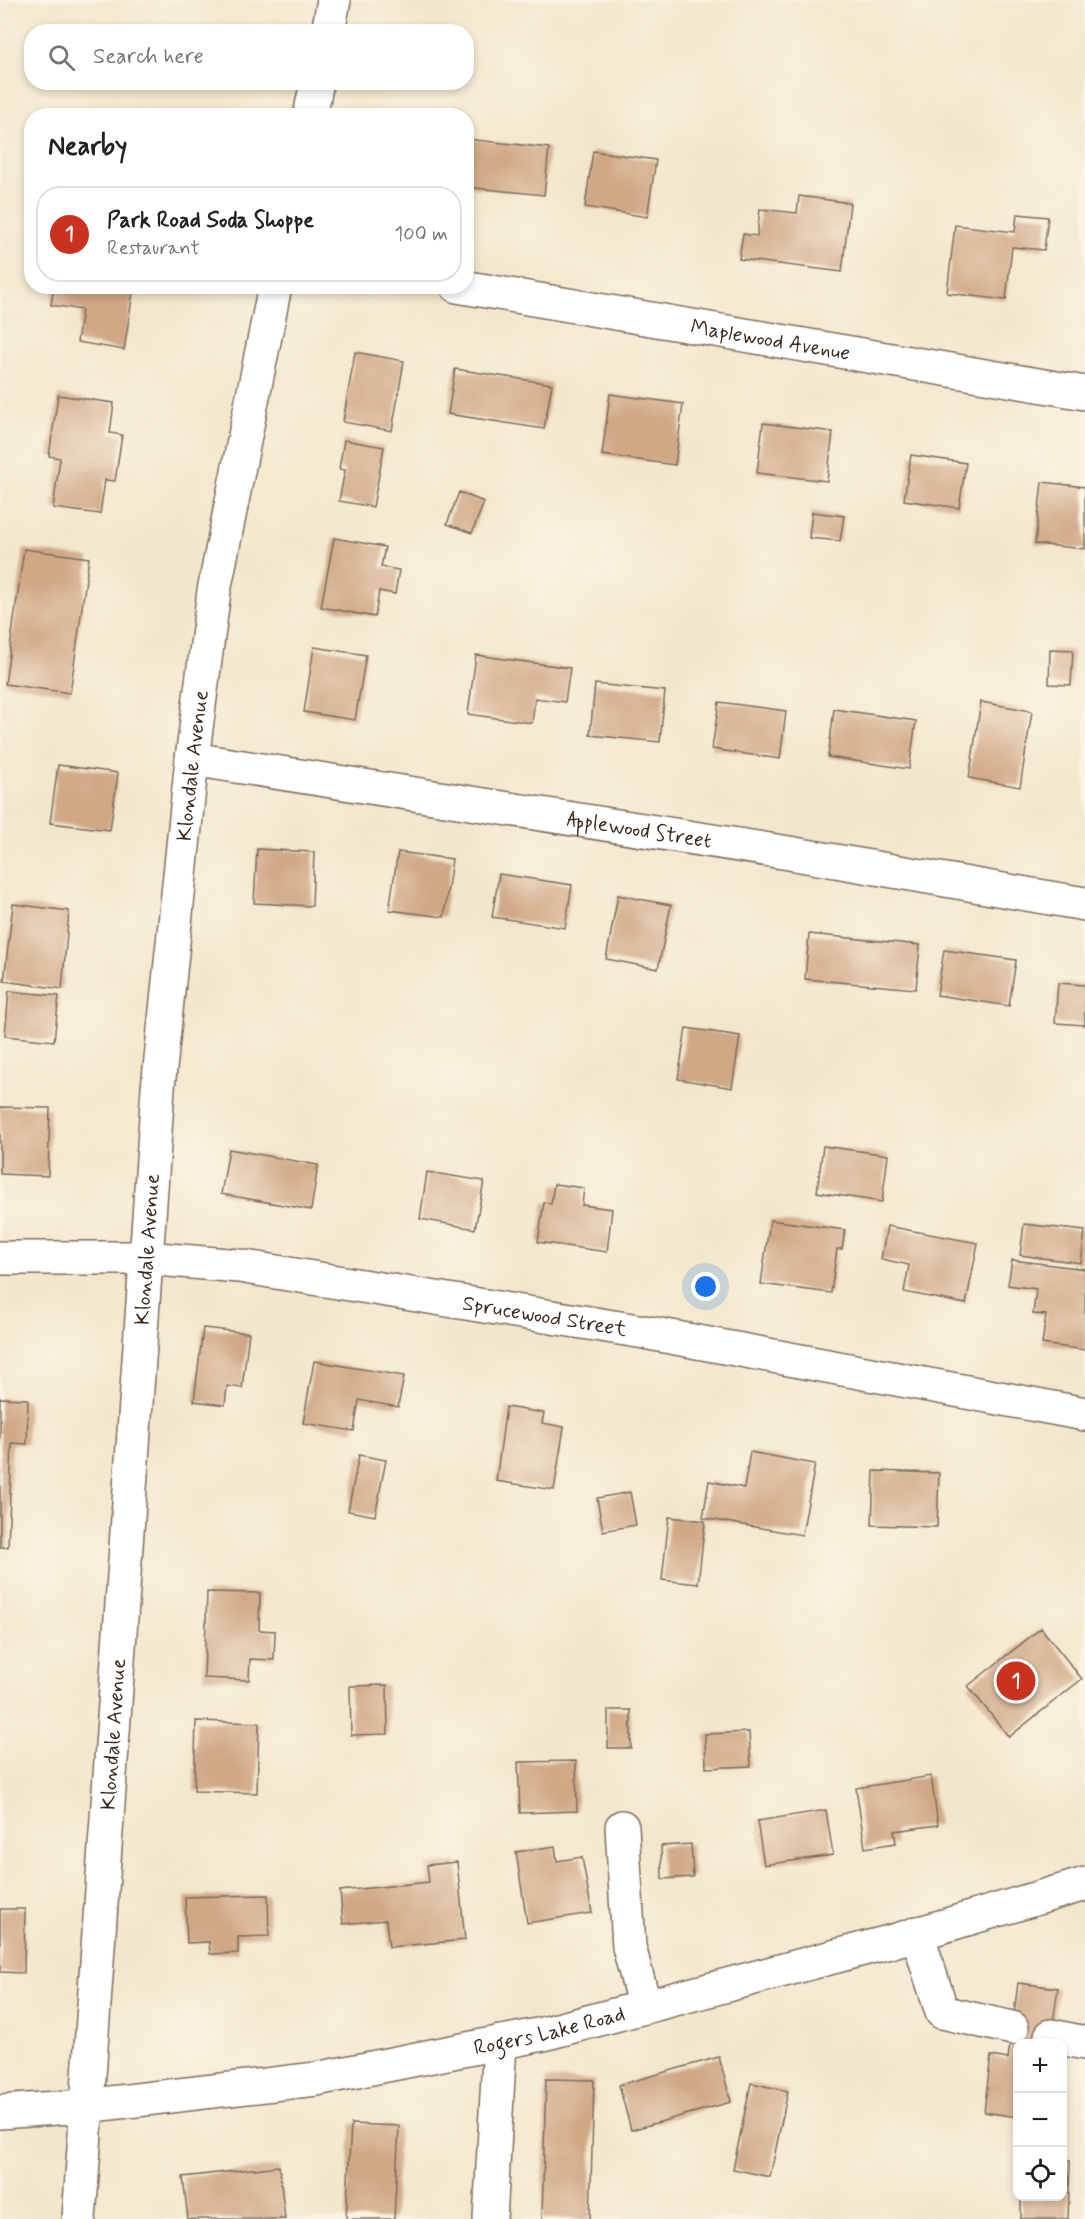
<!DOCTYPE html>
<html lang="en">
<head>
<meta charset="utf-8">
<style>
	:root { --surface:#fff; --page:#f2f2f2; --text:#222; --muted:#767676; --line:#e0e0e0; --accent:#c8321e }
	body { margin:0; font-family:Mynerve,sans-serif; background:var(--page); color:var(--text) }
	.controls { position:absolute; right:18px; bottom:18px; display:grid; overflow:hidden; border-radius:12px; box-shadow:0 3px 9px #0003 }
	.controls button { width:54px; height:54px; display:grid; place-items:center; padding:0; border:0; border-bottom:2px solid var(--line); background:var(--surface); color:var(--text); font:30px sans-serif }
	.you { position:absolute; left:706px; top:1287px; width:21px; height:21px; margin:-15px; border:4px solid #fff; border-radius:50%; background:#1a73e8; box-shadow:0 0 0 9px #1a73e833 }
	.badge { display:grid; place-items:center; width:39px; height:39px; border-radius:50%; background:var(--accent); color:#fff; font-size:20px; font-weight:700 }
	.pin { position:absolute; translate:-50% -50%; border:3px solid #fff; box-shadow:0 2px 6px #0006 }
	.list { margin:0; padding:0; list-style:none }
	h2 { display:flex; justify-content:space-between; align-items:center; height:78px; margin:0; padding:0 24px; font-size:26px }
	h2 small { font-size:20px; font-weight:400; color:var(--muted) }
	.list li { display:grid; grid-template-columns:39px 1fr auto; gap:18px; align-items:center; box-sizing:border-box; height:96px; margin:0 12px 12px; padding:0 12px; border:2px solid var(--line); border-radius:24px }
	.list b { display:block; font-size:22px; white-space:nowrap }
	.list p { margin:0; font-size:20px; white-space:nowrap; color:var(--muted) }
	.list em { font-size:20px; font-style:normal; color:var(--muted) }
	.icon { flex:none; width:33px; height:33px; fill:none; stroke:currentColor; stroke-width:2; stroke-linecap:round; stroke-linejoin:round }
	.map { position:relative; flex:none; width:1085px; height:2219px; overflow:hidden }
	.search { position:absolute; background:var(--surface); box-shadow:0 3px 9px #0003; left:24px; top:24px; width:450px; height:66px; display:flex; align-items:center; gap:15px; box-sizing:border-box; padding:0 21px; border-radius:24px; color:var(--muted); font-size:22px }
	.panel { position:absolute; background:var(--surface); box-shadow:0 3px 9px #0003; left:24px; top:108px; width:450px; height:186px; border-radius:24px }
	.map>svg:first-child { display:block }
	.building { fill:#d0a886 }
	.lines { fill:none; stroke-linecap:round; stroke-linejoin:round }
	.minor-casing { stroke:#7b6c5b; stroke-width:36 }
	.major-casing { stroke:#7b6c5b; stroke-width:36 }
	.minor { stroke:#fff; stroke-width:33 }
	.major { stroke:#fff; stroke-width:33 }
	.labels { text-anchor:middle; stroke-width:4.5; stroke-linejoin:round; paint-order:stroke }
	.street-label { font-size:21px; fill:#3b2a1e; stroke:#fcf5e5 }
</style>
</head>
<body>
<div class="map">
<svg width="1085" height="2219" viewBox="0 0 1085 2219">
	<rect width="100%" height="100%" fill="#fcf5e5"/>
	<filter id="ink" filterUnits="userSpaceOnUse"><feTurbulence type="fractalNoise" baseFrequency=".0167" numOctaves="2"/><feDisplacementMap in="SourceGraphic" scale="12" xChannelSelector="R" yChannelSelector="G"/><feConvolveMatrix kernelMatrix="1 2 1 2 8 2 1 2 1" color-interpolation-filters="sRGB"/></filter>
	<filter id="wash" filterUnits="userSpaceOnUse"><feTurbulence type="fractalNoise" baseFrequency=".008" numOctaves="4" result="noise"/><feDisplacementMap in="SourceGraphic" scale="24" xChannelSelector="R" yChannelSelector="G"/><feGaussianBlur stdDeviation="1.35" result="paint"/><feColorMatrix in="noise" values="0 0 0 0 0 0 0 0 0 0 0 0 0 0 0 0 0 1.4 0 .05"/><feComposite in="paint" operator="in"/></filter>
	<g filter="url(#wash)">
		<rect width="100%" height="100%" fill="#f2e7cc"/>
		<g id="blocks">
			<!-- building -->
			<path class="building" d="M466,139L549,148L544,195L466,187Z
				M593,151L656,160L647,217L585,207Z
				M799,196L850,203L842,272L739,259L743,234L757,236L760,209L797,213Z
				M1017,214L1048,217L1044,250L1012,247L1006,300L947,293L955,225L1015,232Z
				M54,286H134L124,350L77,342L82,310L51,305Z
				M355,352L404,361L392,431L343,422Z
				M455,369L552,384L544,429L448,414Z
				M610,394L683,404L675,465L602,455Z
				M58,395L114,403L110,433L122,435L115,481L105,480L100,514L53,508L60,458L49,456Z
				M763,423L833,432L827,481L757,473Z
				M344,440L384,447L373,507L339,501L345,470L339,469Z
				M911,455L966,463L959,508L904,500Z
				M1042,482L1085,487V549L1035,544Z
				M459,492L484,502L472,533L447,524Z
				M812,512L844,516L840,541L809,538Z
				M334,538L385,547L381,567L399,570L395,594L379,591L375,617L321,607Z
				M24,549L89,558L70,693L5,684Z
				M314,647L366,655L355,720L304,712Z
				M1050,649L1073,650L1071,685L1049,684Z
				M476,655L570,668L565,702L535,698L532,723L468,714Z
				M595,684L665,691L660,742L590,735Z
				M719,702L786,711L780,759L712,749Z
				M981,702L1032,711L1020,787L969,778Z
				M834,709L916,721L909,769L828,757Z
				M58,765L118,773L110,830L50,823Z
				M257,849L314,852L312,906L254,903Z
				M398,852L452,859L444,917L389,910Z
				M499,874L572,885L565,928L492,917Z
				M618,895L671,905L658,969L606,959Z
				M13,904L69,911L62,989L4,981Z
				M809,934L920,945L916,989L805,979Z
				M944,950L1016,960L1009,1006L937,995Z
				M1058,983L1085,985V1025L1055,1023Z
				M9,991L59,996L54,1041L5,1036Z
				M686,1028L740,1036L732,1088L678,1079Z
				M0,1107L50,1108L48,1176L0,1174Z
				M823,1146L888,1155L882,1202L817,1192Z
				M229,1149L318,1165L311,1210L221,1194Z
				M427,1172L484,1181L475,1229L420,1219Z
				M554,1184L584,1188L582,1205L612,1209L607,1252L538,1242L544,1202L551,1204Z
				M770,1220L845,1230L842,1249H837L831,1293L761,1284Z
				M1024,1224L1085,1231L1081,1263L1020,1255Z
				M887,1226L978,1243L966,1304L904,1292L909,1265L881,1259Z
				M1012,1260L1085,1269V1350L1042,1344L1046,1315L1033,1314L1036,1289L1008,1285Z
				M203,1328L249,1333L242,1388L227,1386L225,1405L194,1401Z
				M314,1361L404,1376L398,1407L359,1400L354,1431L303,1423Z
				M0,1398L28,1399L27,1444L12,1443L8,1547H0Z
				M506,1407L544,1413L542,1423L564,1427L554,1490L496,1481Z
				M750,1452L815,1464L802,1535L703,1518L709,1481L744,1488Z
				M359,1455L386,1460L375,1516L348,1511Z
				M874,1471L939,1473L937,1527L872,1525Z
				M630,1492L636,1525L603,1531L597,1498Z
				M669,1517L705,1521L698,1584L662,1580Z
				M207,1592L260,1593L259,1630L275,1631L274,1660L250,1659L249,1680L204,1678Z
				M1041,1628L1082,1679L1009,1737L968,1686Z
				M387,1685L388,1734L351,1735L350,1686Z
				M608,1710H631V1748H608Z
				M196,1721L259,1723L257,1793L194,1791Z
				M749,1732L751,1766L706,1768L705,1734Z
				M576,1761L577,1811L520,1813L518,1762Z
				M931,1776L938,1825L894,1831L896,1843L865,1848L856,1788Z
				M826,1810L833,1855L764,1865L757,1821Z
				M691,1844L693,1877L662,1879L661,1846Z
				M555,1846L557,1861L582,1857L592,1913L527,1923L516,1852Z
				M457,1862L465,1940L389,1947L386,1920L343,1924L340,1891L429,1882L427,1865Z
				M268,1895L269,1936L238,1937V1953L210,1954L209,1942L187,1943L185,1897Z
				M0,1909H25L24,1973L0,1972Z
				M1018,1983L1058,1988L1050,2044H1018V2117L984,2112L991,2056L1008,2059Z
				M719,2057L731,2102L631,2130L619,2085Z
				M546,2079L594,2080L590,2219H542Z
				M751,2083L788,2091L770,2177L733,2169Z
				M351,2124L399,2126L394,2219H346Z
				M1062,2161H1070L1068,2219H1021V2196H1062Z
				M279,2166L285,2219H188L183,2177Z"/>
		</g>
	</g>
	<g filter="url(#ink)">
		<use href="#blocks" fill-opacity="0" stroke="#7b6c5b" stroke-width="1.5"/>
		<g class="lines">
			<!-- minor casing -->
			<g class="minor-casing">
				<g id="minor">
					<path d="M328,32L334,0"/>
					<path d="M310,116L317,82"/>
					<path id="s1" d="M457,286L1085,393"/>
					<path id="s2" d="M192,759L789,853L1085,904"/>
					<path id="s3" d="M0,1258H146L239,1266L644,1332L1085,1414"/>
					<path d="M622,1827L629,1947L645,2007"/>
					<path d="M917,1933L942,2012L1012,2028"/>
					<path d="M1051,2036L1085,2043"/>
					<path id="s4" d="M79,2219L158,1088L192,759L214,591L275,286"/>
					<path d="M490,2219L500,2042"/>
				</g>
			</g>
			<!-- major casing -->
			<g class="major-casing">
				<g id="major">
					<path id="s5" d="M0,2112L85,2106L316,2079L543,2034L893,1941L1085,1884"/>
				</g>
			</g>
			<!-- minor -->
			<use href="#minor" class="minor"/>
			<!-- major -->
			<use href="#major" class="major"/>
		</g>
	</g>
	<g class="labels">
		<!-- street labels -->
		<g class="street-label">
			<text dy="7" stroke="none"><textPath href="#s1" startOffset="318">Maplewood Avenue</textPath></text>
			<text dy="7" stroke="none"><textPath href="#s4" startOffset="1458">Klondale Avenue</textPath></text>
			<text dy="7" stroke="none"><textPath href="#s2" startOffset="453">Applewood Street</textPath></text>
			<text dy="7" stroke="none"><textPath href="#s4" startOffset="972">Klondale Avenue</textPath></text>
			<text dy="7" stroke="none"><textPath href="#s3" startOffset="549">Sprucewood Street</textPath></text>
			<text dy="7" stroke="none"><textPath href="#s4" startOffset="486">Klondale Avenue</textPath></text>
			<text dy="7" stroke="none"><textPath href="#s5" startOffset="556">Rogers Lake Road</textPath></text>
		</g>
	</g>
</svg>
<div class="controls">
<button>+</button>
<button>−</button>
<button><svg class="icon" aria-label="locate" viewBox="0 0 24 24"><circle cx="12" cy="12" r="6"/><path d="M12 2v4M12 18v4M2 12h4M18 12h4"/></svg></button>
</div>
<div class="you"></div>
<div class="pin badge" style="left:1016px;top:1681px">1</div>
<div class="search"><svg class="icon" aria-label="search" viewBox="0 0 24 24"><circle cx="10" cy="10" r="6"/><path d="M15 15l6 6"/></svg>Search here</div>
<section class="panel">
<h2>Nearby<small></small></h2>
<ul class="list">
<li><span class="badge">1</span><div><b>Park Road Soda Shoppe</b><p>Restaurant</p></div><em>100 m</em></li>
</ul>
</section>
</div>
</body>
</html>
